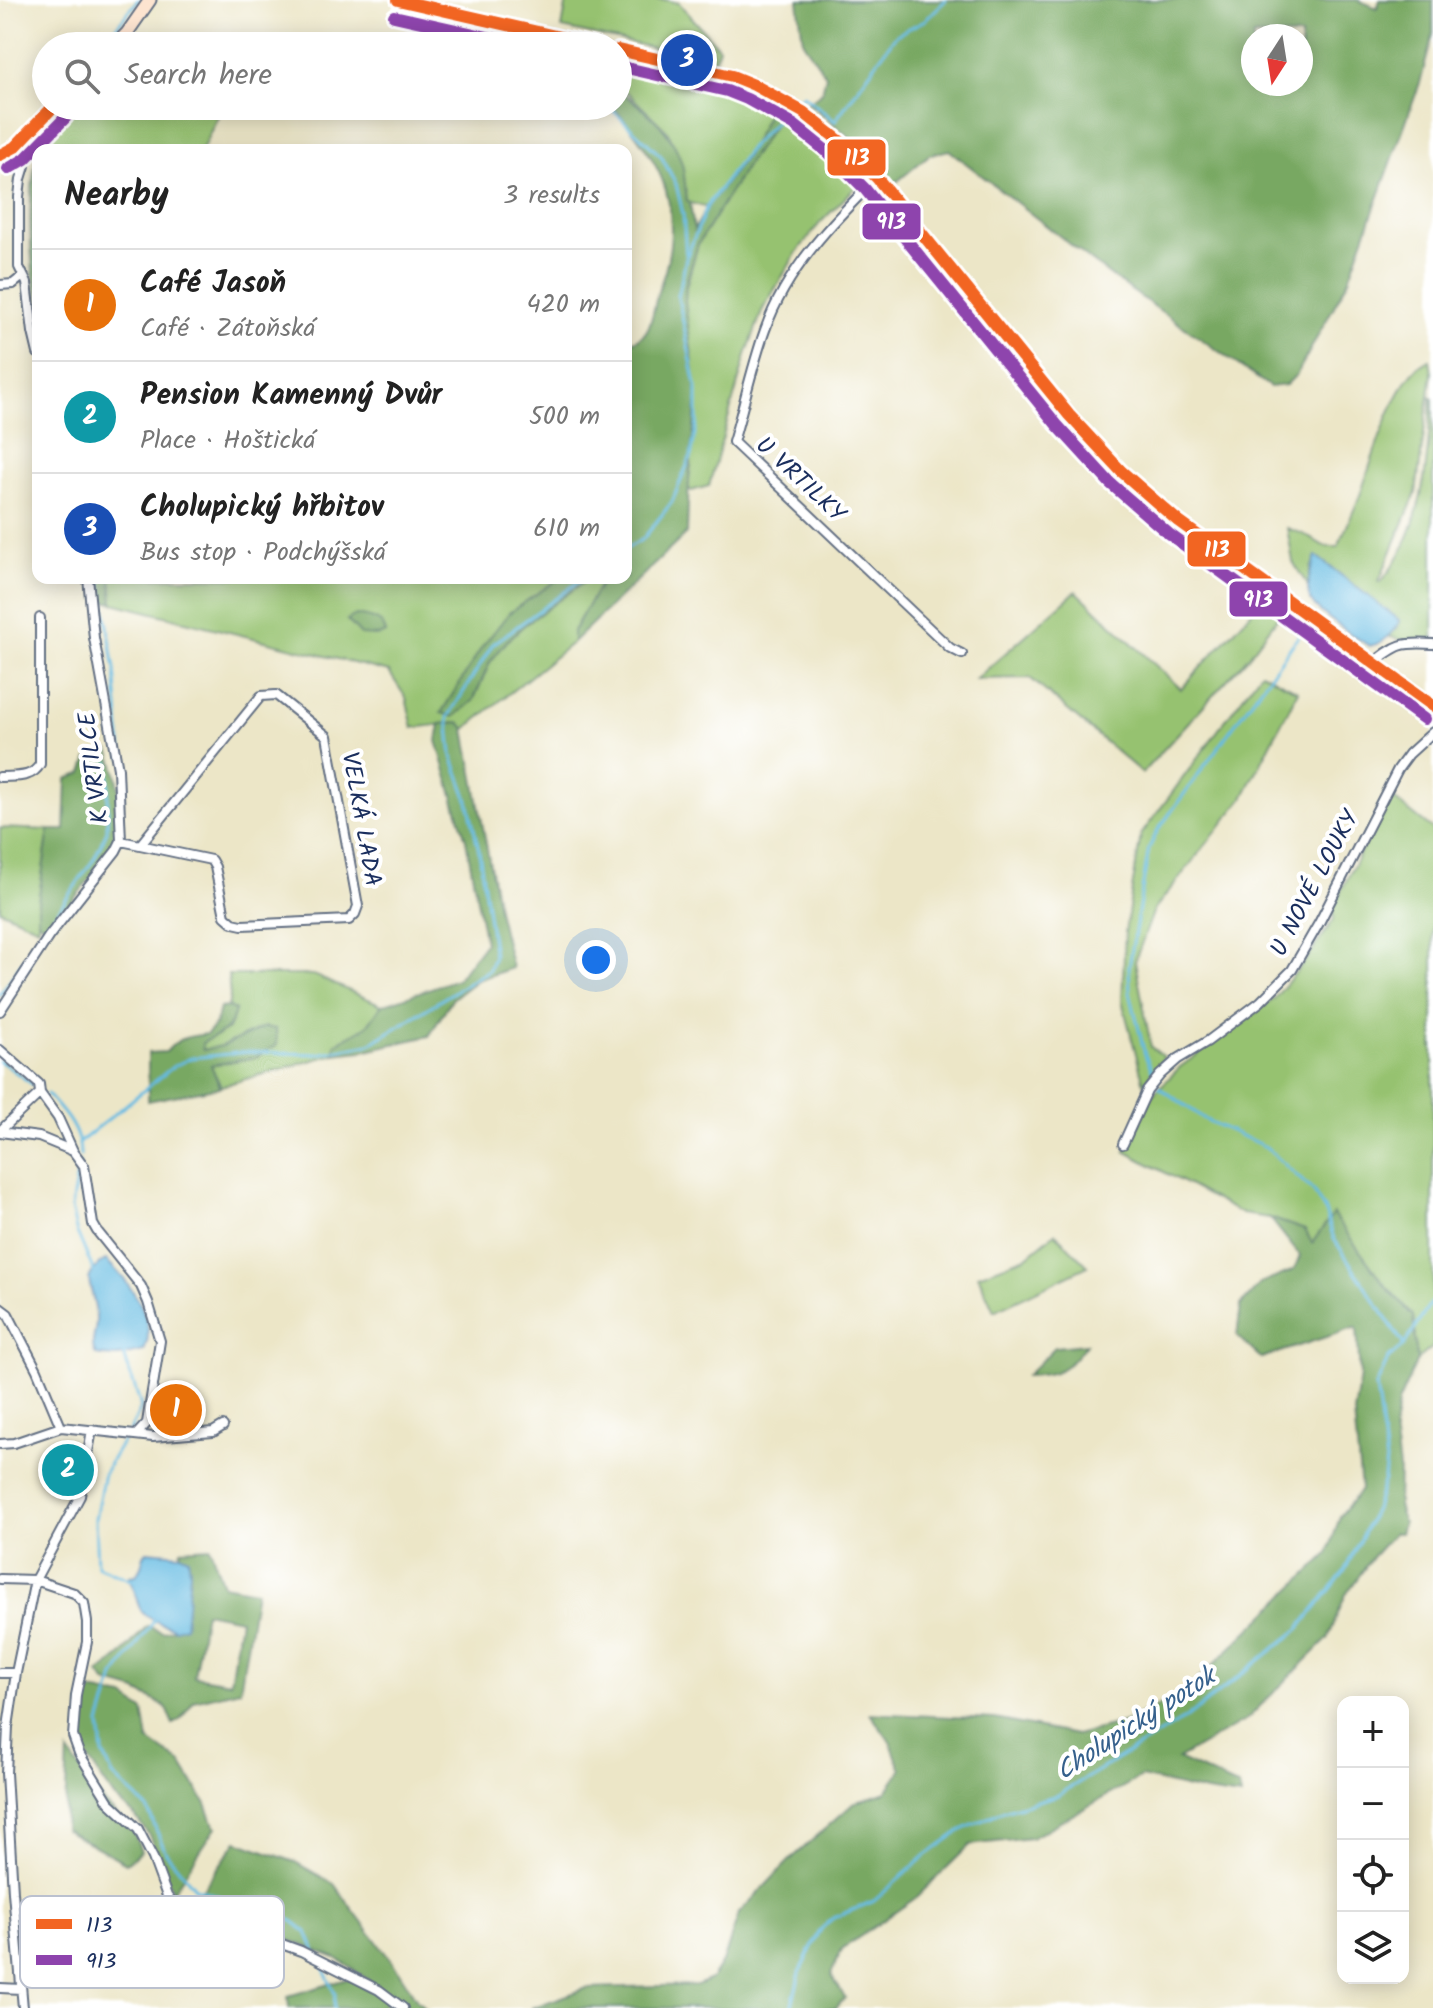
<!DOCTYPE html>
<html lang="en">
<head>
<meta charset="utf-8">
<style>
	:root { --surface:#fff; --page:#f2f2f2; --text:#222; --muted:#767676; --line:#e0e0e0; --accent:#db2777 }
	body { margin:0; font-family:Kalam,sans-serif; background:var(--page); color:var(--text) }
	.controls { position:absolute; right:24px; bottom:24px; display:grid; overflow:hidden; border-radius:16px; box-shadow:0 4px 20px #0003 }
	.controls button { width:72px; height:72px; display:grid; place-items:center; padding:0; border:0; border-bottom:2px solid var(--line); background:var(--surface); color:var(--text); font:40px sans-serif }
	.compass { position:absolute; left:1241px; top:24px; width:72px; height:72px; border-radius:50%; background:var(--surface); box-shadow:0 4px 20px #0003; rotate:192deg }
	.you { position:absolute; left:596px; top:960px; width:28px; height:28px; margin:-20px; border:6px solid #fff; border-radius:50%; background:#1a73e8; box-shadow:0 0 0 12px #1a73e833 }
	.badge { display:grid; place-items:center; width:52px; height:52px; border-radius:50%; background:var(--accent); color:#fff; font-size:26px; font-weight:700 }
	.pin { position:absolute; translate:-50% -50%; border:4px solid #fff; box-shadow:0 2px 8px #0006 }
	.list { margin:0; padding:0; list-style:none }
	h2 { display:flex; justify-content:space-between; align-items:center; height:104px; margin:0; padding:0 32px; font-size:34px }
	h2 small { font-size:26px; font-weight:400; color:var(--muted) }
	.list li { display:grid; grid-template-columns:52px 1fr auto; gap:24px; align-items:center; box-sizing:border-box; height:112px; padding:0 32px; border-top:2px solid var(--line) }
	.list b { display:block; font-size:30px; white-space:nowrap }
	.list p { margin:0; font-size:26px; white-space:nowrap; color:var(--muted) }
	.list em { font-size:26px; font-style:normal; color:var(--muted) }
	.icon { flex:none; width:44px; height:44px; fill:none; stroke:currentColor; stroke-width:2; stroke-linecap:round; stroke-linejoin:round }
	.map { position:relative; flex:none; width:1433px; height:2008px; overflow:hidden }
	.search { position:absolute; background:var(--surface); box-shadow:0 4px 20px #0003; left:32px; top:32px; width:600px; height:88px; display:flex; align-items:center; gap:20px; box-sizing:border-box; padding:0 28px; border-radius:44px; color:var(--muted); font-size:30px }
	.panel { position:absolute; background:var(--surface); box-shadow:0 4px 20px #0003; left:32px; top:144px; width:600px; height:440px; border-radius:16px }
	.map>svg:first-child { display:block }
	.green { fill:#96c26f; stroke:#587866; stroke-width:2 }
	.forest { fill:#78a862; stroke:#4a6c60; stroke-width:2; fill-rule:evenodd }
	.water { fill:#65bbe2; stroke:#4075a0; stroke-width:2 }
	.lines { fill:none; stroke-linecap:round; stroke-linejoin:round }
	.stream { stroke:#65bbe2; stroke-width:3 }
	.street-casing { stroke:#646f83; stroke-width:12 }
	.secondary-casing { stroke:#646f83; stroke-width:15 }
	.street { stroke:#fff; stroke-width:8 }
	.secondary { stroke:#fde4d0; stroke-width:11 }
	.bus-1-casing { stroke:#fff; stroke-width:18 }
	.bus-2-casing { stroke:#fff; stroke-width:18 }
	.bus-1 { stroke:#f26522; stroke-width:12 }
	.bus-2 { stroke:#8e44ad; stroke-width:12 }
	.labels { text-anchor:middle; stroke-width:8; stroke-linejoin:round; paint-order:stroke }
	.street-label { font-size:24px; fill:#1b2f5e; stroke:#fff }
	.water-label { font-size:26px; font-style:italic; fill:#35608c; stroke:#fff }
	.key { fill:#fff; stroke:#bbc1cf; stroke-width:2 }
	.key-label { font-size:22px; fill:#1b2f5e }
	.line-badge { stroke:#fff; stroke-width:3 }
	.badge-label { font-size:22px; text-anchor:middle; font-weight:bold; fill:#fff }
</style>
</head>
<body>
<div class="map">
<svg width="1433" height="2008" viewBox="0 0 1433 2008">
	<rect width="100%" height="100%" fill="#fff"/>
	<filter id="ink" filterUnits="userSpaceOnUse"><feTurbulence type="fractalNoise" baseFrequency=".0125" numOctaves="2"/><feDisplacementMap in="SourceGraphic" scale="16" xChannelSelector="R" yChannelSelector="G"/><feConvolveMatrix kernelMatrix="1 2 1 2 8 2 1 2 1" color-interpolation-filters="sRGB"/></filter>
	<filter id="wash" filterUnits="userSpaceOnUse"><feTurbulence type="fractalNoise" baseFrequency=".006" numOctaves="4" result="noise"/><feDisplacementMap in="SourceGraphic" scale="32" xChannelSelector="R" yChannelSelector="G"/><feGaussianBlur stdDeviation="1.8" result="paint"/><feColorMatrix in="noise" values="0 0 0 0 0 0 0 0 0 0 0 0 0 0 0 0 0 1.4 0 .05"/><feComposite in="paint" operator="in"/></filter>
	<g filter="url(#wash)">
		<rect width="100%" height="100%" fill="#ece6c7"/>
		<!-- green -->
		<path class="green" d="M567,0H666L679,3L719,48L714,61L562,28Z
			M618,56L735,84L766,98L770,110C758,137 729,190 704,207L687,202L681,163L668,132L628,93L618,87Z
			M76,106H214L219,114L202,150H54L52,141L47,135Z
			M786,107L846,151L866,177L821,222L797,252L763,309L746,355L709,486L691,491L688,487L691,466L685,301L686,287L698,244L751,158Z
			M1430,360L1432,373L1416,493L1379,581L1381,582C1387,574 1394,565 1399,556C1425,509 1429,451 1431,397L1433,399V640H1402L1387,636L1398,627L1399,620L1316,556L1310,570L1309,588L1293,562L1287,528C1294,531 1301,533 1307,536C1321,543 1321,548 1338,547C1345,530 1353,513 1360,495C1372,463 1396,371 1430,360Z
			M111,578H560L509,613L473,701L490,662L507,641L523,626L589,578H604L573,631V642L465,729L460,722L413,728L406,698L389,672L113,603Z
			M1076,591L1181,689L1263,599L1283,610L1248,657L1142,773L1030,678L976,679Z
			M1261,672L1298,691L1243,798L1154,910L1135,961L1151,1047L1164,1057L1144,1084L1122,1001L1125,932L1141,835Z
			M1389,795L1433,830V1347L1417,1360L1413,1316L1384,1284L1333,1215L1312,1244L1305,1230L1270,1218L1242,1214L1125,1151L1154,1093L1180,1067L1274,999L1306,960L1334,919L1333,907Z
			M0,828L49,830L38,902V928L0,910Z
			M228,975H313L382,1005L366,1027L335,1044V1054L221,1086L210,1065L265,1027L222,1046L203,1050L201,1043L228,1029L235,1010L228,1007L230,996Z
			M1055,1233L1088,1266L994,1311L978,1275L1026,1257Z"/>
		<!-- forest -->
		<path class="forest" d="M798,0H1358L1377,8L1380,0H1433V34L1421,80L1349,279L1297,374L1286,385L1270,387L1112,277L949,150L929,155L893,185L857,143L808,103L822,92L826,76L803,42ZM1253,36H1301V84H1253Z
			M618,89C645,111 672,128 682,164C685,176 685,189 687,201L690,203L694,230L709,204L745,158L770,110L769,107L774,100L784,110L751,158L698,244L686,283L685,301L697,396L689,477L687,533L573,642V631L604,578H626V343C652,339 651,318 657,296C659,286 664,277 666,267C683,198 656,155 612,106H618Z
			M42,129L52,141L54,150H38V316C33,278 29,240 31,202C32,181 36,159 39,139Z
			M96,578H111L113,603L97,599Z
			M560,578H589L523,626L507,641L490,662L473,701L454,717L441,713L482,647L509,613Z
			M356,615C369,618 383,618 386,633L378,636L361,635L347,620Z
			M460,722L465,729L499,914L512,968L477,980L452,999L429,1036L362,1051L335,1054V1044L366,1027L382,1005L457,979L485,943L466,840L437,741L440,724Z
			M109,750C121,782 128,825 109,855L49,930L38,921V902L49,830H65L67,779L83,773L88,758Z
			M228,1007L235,1010C231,1032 220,1033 202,1043L203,1050L222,1046L265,1027L276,1029L277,1044L257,1057L211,1065L220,1087L148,1101V1053L166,1052C180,1036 187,1037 207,1034L216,1023L220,1008Z
			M1333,1214L1384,1284L1413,1316L1417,1360L1398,1403L1394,1430L1399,1468L1398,1505L1403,1523L1400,1533H1394L1373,1556L1345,1596L1328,1639L1246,1720L1178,1759L1239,1787L1241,1797L1206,1792L1141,1777L1031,1838L970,1845L917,1897L842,1949L831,1974L845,1998L836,2008H531L587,1988L697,1985L711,1979L724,1959L739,1913L789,1861L854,1803L886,1792L901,1770L891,1743L870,1713L995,1719L1076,1735L1126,1722L1185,1692L1328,1554L1340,1516L1361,1490L1354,1413L1360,1376L1357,1327L1261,1358L1237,1336L1241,1305L1260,1284L1294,1270L1300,1256L1270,1218L1305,1230L1312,1243Z
			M1086,1344C1068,1370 1058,1375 1026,1376L1055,1347Z
			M210,1547L223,1585L256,1591L240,1690L194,1701L181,1719L173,1724L165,1706L137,1691L105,1682L99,1673L120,1656L147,1626L163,1632L185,1626L190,1571L188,1558L180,1554L181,1549ZM205,1612L240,1619L230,1682L194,1676Z
			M85,1690L124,1697L143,1710L148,1740L181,1763L206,1804L214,1825L216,1827L173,1892L149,1835L135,1816L114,1797L81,1748Z
			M68,1752L104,1802L133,1830L141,1852L126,1863L64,1829Z
			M237,1841L295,1862L334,1884L398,1970L417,2000L425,2008H410L336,1958L193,1903Z
			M350,1978L389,2002L379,2008H289L288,1996Z"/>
		<!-- water -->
		<path class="water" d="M1316,556L1399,620C1397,632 1382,644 1369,646C1356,637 1315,612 1310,599C1305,585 1311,569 1316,556Z
			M106,1260C128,1281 159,1319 144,1351C128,1354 114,1359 96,1355C89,1343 96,1335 96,1321C97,1308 91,1293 89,1280C90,1273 100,1262 106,1260Z
			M147,1551L180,1554L188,1558L190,1571L185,1626L175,1629C166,1625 152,1621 144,1614C134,1605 138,1588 128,1579L129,1576L136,1575C144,1565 141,1558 147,1551Z"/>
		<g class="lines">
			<!-- stream -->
			<path class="stream" d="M101,46L138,0
				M797,100L803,95L835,121L896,35L925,20L946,0
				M608,106L661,156L676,184L683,214L686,254
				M46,150L53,119
				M38,202L35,228L38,267
				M626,549L643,539L672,502L691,456L697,424V390L678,297L686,258L707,206L753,144L790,107
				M100,578L115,669L122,757
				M0,994L94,859L107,831L109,762
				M0,1061L32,1084
				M1153,1072L1145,1055L1130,992L1129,967L1149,848L1158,830L1306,626
				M1159,1087L1206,1120L1266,1147L1313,1191L1325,1211L1334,1239L1404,1345
				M47,1094C63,1112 81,1130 80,1156
				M80,1142L174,1066L191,1058L247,1052L318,1054L370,1044L489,970L494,956L479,851L467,797L452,756L448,717L493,644L584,578
				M79,1163L71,1208L76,1230L95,1274
				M124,1353C128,1372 137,1389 141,1408L130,1431
				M125,1437L104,1473L95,1519L97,1566L131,1580
				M156,1618L114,1677L100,1724L103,1753L113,1776L147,1808L166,1853L195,1888L293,1921L307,1932L317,1956
				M321,1963L335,1994L334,2008
				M791,2008L801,1969L821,1929L833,1918L874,1901L925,1856L960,1831L1000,1812L1058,1795L1186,1718L1299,1629L1344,1572L1375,1509L1384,1479L1386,1461L1376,1386L1388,1359L1404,1345L1433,1300"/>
		</g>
	</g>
	<g filter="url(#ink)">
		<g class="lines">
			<!-- street casing -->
			<g class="street-casing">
				<path id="street" d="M15,147L22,157L25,166L21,179L19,197V267L27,283L33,332L38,353
					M877,178C832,222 786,270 765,330C752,366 744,405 733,442L950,648L962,654
					M0,285L13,284L23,276
					M1373,663C1398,644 1401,642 1433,644
					M0,777C15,776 32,779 40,764V618
					M121,841L211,860L215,867L225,916L233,923L242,925L349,920L355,914L358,906L327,736L276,695L261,696L140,845
					M0,1011L49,936L116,851L121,841L118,769L94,638L88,578
					M0,1050L39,1084L40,1093L58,1118L73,1151L84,1166L93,1224L97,1231L141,1286L148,1302L160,1341L147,1423L137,1434
					M0,1131L40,1093
					M0,1132L39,1137L73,1151
					M1123,1144L1147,1091L1160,1075L1178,1059L1208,1041L1260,1002L1292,970L1319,923L1398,769L1409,754L1433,732
					M0,1308L8,1314L37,1370L61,1427
					M0,1444L14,1443L61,1427L153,1437L213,1432L223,1426
					M0,1579L35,1580L74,1593L84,1603L87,1622V1642L76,1695L74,1723L73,1736L79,1753L109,1802L138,1829L153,1858L167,1896L186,1919L201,1925H230L301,1951L379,1990L403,2008
					M0,1673H16
					M0,1988L21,1989
					M23,2008L13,1892L6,1773L8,1727L16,1673L35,1580L80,1496L92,1430"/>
			</g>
			<!-- secondary casing -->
			<g class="secondary-casing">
				<path id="secondary" d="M398,0L599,46
					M114,46L127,33L150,0
					M618,50L732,76L754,85L803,112L841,142L877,178L1069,415L1121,471L1178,521L1296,608L1433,706
					M0,155L15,147L54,106"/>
			</g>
			<!-- street -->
			<use href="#street" class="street"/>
			<!-- secondary -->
			<use href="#secondary" class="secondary"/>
			<!-- bus-1 casing -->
			<g class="bus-1-casing">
				<path id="bus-1" d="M398,0L599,46
					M618,50L732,76L754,85L803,112L841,142L877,178L1069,415L1121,471L1178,521L1433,706
					M0,155L15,147L54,106"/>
			</g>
			<!-- bus-2 casing -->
			<g class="bus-2-casing">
				<path id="bus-2" d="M394,16L527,46
					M618,66L727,91L747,99L794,125L830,154L865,189L1057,425L1110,483L1169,534L1424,719
					M8,169L25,159L66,117"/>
			</g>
			<!-- bus-1 -->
			<use href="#bus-1" class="bus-1"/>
			<!-- bus-2 -->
			<use href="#bus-2" class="bus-2"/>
		</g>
	</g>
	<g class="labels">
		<!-- street labels -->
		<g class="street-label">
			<text transform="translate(801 479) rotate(43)" y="8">U VRTILKY</text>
			<text transform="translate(93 768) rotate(-97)" y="8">K VRTILCE</text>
			<text transform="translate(362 819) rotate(80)" y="8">VELKÁ LADA</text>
			<text transform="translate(1314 883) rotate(-62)" y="8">U NOVÉ LOUKY</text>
		</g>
		<!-- water labels -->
		<g class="water-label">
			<text transform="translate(1135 1723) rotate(-33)" y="9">Cholupický potok</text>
		</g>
	</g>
	<!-- legend -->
	<rect x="20" y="1896" width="264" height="92" rx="12" class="key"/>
	<rect x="36" y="1919" width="36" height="10" fill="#f26522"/>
	<rect x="36" y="1955" width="36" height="10" fill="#8e44ad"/>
	<g class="key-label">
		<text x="86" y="1932">113</text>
		<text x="86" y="1968">913</text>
	</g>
	<g class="line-badge">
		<rect x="826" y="138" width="61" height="39" rx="8" fill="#f26522"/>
		<rect x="861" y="202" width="61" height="39" rx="8" fill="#8e44ad"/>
		<rect x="1186" y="530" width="61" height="38" rx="8" fill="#f26522"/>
		<rect x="1228" y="580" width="61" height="38" rx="8" fill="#8e44ad"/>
	</g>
	<g class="badge-label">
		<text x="857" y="165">113</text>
		<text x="891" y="229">913</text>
		<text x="1217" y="557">113</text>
		<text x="1258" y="607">913</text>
	</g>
</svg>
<div class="controls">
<button>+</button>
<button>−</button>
<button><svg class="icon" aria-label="locate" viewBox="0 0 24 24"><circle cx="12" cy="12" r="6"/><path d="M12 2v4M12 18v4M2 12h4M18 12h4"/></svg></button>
<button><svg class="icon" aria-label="layers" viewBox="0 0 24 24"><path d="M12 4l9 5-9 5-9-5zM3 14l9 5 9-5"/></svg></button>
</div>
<svg class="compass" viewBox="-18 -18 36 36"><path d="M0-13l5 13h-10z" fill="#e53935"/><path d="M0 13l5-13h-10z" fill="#767676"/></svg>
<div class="you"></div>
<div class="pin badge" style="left:176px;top:1410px;background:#e8710a">1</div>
<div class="pin badge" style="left:68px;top:1470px;background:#0f9aa8">2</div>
<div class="pin badge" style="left:687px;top:60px;background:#1a4fb4">3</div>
<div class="search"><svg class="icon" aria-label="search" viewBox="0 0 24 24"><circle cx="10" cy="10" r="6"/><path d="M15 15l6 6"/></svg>Search here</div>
<section class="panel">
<h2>Nearby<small>3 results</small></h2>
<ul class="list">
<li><span class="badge" style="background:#e8710a">1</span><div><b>Café Jasoň</b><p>Café · Zátoňská</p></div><em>420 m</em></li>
<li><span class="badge" style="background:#0f9aa8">2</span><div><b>Pension Kamenný Dvůr</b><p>Place · Hoštická</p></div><em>500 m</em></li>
<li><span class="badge" style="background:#1a4fb4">3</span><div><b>Cholupický hřbitov</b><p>Bus stop · Podchýšská</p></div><em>610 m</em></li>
</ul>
</section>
</div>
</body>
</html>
